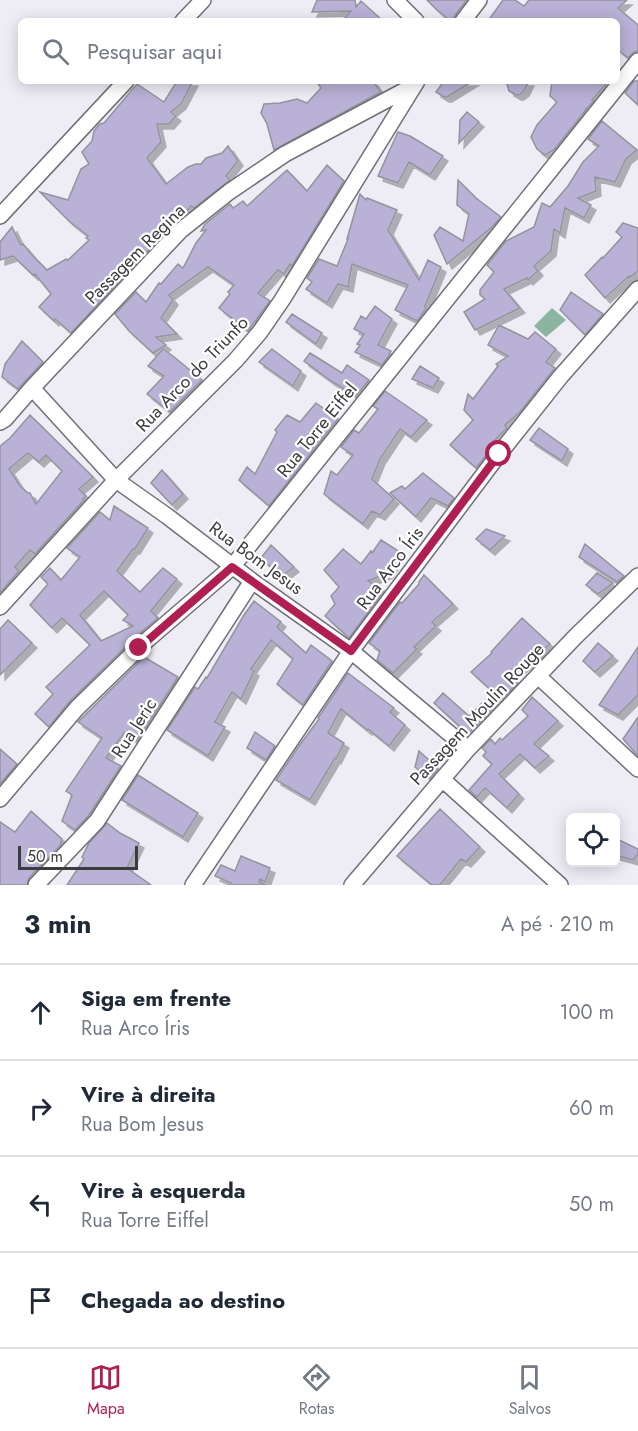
<!DOCTYPE html>
<html lang="pt">
<head>
<meta charset="utf-8">
<style>
	:root { --surface:#fff; --page:#f6f6f7; --text:#1f2937; --muted:#747a83; --line:#e0e1e3; --accent:#af1f52 }
	body { margin:0; font-family:Jost,sans-serif; background:var(--page); color:var(--text) }
	.controls { position:absolute; right:18px; bottom:18px; display:grid; overflow:hidden; border-radius:9px; box-shadow:0 3px 15px #0003 }
	.controls button { width:54px; height:54px; display:grid; place-items:center; padding:0; border:0; border-bottom:2px solid var(--line); background:var(--surface); color:var(--text); font:30px sans-serif }
	.scale { position:absolute; left:18px; bottom:15px; width:120px; box-sizing:border-box; padding-left:6px; border:3px solid #3c3c3f; border-top:0; font-size:16px; line-height:21px; white-space:nowrap; color:#3c3c3f; -webkit-text-stroke:4px #fff; paint-order:stroke }
	.stop { position:absolute; width:18px; height:18px; margin:-14px; border:4px solid #af1f52; border-radius:50%; background:#fff }
	.stop.end { background:#af1f52; border-color:#fff; box-shadow:0 2px 6px #0008 }
	.list { margin:0; padding:0; list-style:none }
	h2 { display:flex; justify-content:space-between; align-items:center; height:78px; margin:0; padding:0 24px; font-size:26px }
	h2 small { font-size:20px; font-weight:400; color:var(--muted) }
	.list li { display:grid; grid-template-columns:39px 1fr auto; gap:18px; align-items:center; box-sizing:border-box; height:96px; padding:0 24px; border-top:2px solid var(--line) }
	.list b { display:block; font-size:22px; white-space:nowrap }
	.list p { margin:0; font-size:20px; white-space:nowrap; color:var(--muted) }
	.list em { font-size:20px; font-style:normal; color:var(--muted) }
	.icon { flex:none; width:33px; height:33px; fill:none; stroke:currentColor; stroke-width:2; stroke-linecap:round; stroke-linejoin:round }
	.map { position:relative; flex:none; width:638px; height:885px; overflow:hidden }
	.search { position:absolute; background:var(--surface); box-shadow:0 3px 15px #0003; left:18px; right:18px; top:18px; height:66px; display:flex; align-items:center; gap:15px; box-sizing:border-box; padding:0 21px; border-radius:9px; color:var(--muted); font-size:22px }
	.sheet { height:462px; background:var(--surface) }
	nav { display:flex; justify-content:space-around; align-items:center; box-sizing:border-box; height:84px; border-top:2px solid var(--line); background:var(--surface); font-size:16px; color:var(--muted) }
	nav a { display:grid; justify-items:center; gap:3px }
	nav .on { color:var(--accent) }
	.map>svg:first-child { display:block }
	.forest { fill:#8cb5a1 }
	.building { fill:#b9b1d6; stroke:#95939c; stroke-width:1.5; fill-rule:evenodd; filter:url(#shadow) }
	.lines { fill:none; stroke-linecap:round; stroke-linejoin:round }
	.street-casing { stroke:#716f77; stroke-width:18 }
	.street { stroke:#fff; stroke-width:15 }
	.route { stroke:#af1f52; stroke-width:8 }
	.labels { text-anchor:middle; stroke-width:4.5; stroke-linejoin:round; paint-order:stroke }
	.street-label { font-size:18px; fill:#3c3c3f; stroke:#fff }
</style>
</head>
<body>
<div class="map">
<svg width="638" height="885" viewBox="0 0 638 885">
	<defs>
		<filter id="shadow"><feDropShadow dx="5" dy="5" stdDeviation="0" flood-color="#0004"/></filter>
	</defs>
	<rect width="100%" height="100%" fill="#eeecf5"/>
	<!-- forest -->
	<path class="forest" d="M552,308L566,320L546,337L534,326Z"/>
	<!-- building -->
	<path class="building" d="M317,0H355L356,7L361,1L383,21H342L351,11L312,12Z
		M427,0H467L455,15L453,21H451L438,11Z
		M503,0H515L524,6L529,0H627L618,8L638,25V51L634,52L628,58L617,49V21H488Z
		M177,81H193L181,104L171,112L176,116L169,124H157L161,142L147,158L166,184L188,167L196,164H201L206,158L222,153L228,146L238,161L226,176L230,180L194,208L191,206L182,217L173,224L71,333L55,319L54,321L39,307L51,294L35,274L33,275L13,256L0,260V242L12,227L21,245L23,244L33,256L47,270L66,259L68,260L89,240L86,238L88,236L70,222L40,192L68,200L81,169L89,164L82,152L92,141L94,131L98,126L100,124L104,123L137,84L164,102Z
		M316,81H373L381,92L274,150L267,124L261,113L264,104L280,103L297,99L307,103L321,88Z
		M444,81H473L447,97H444L436,92Z
		M506,81H529L524,91L519,95H516L509,91Z
		M552,81H609L592,100L594,101L585,110H586L554,150L545,155L537,149L531,137L537,125L557,102L550,96Z
		M634,81H638V105L625,93Z
		M467,112L479,122L459,143L460,120Z
		M602,121L637,150L626,159L615,182L595,177L596,191L578,198L591,205L584,218L565,208L560,233L554,229L551,251L534,266L538,271L528,280L527,278L504,289L520,308L475,330L464,312L485,299L480,295V290L494,272L487,265L506,241L534,227L542,203L550,207L568,186L583,162L599,146L588,139Z
		M398,132L410,136L443,156L430,175L409,162L398,183L378,176Z
		M327,165L344,181L292,266L290,264L284,274L278,270L258,293L270,301L248,331L219,308L230,294L228,292L234,285L208,267L169,295L173,300L161,318L177,334L156,337L166,345L153,353L129,331L115,314L136,292L146,302L159,283L161,284L178,264L183,268L196,243L206,230L201,231L205,224L230,204L233,208L243,201L247,206L287,170L307,191Z
		M458,180L476,198L501,217L492,227L447,264L434,235L440,227L463,241L469,214L457,205Z
		M360,194L366,200L367,198L397,210L388,230L419,280L428,260L441,267L425,306L426,307L425,310L417,321L395,310L408,285L352,264L348,287L338,284L327,303L306,289L312,282L307,278L319,259L337,266L348,239H347Z
		M623,223L638,228V271L630,277L629,276L605,298L585,275L602,257L603,258L622,237L616,232Z
		M571,292L603,314L585,335L560,310Z
		M375,306L392,319L378,345L391,351L388,357L382,365L355,352L360,345L357,344L364,334L354,329L361,316L366,319Z
		M292,314L322,333L316,344L286,322Z
		M499,325L528,339L535,332L556,349L546,362L555,368L520,412L505,425L507,428L493,442L495,444L476,468L450,445L473,420L464,410L468,394L473,399L498,366L496,364L508,356L488,345Z
		M22,341L43,362L18,389L2,377L5,364Z
		M163,349L173,356L202,380L170,412L147,394L164,376L148,366Z
		M272,349L301,371L293,386L259,362Z
		M310,353L342,373L347,365L369,380L356,396L331,381L304,361Z
		M420,366L439,378L433,388L412,379Z
		M385,391L427,420L411,437L400,429L380,459L372,479L394,499L380,515L372,511L363,524L324,494L331,471L337,475L353,455L341,447L354,430L359,433L378,409L373,406Z
		M316,403L338,419L269,506L239,480L247,467L255,474L277,432L275,430L287,415L300,422Z
		M30,415L93,477L79,489L86,496L83,499L84,500L35,554L30,550L15,567L19,571L0,593V446L10,438ZM28,453L39,462L46,455L62,471L36,504L30,493H28L20,486L9,469Z
		M539,428L568,449L562,461L530,440Z
		M162,470L183,494L172,505L151,483Z
		M423,473L454,498L448,506L431,498L416,517L390,493L402,486L405,489Z
		M114,506L148,528L135,549H133L117,571L140,592L163,568L177,579L151,611L158,618L139,634L70,701L49,727L35,714L53,694L46,687L90,645L62,618L52,628L30,605L48,584L41,577L50,568L61,580L80,557L67,548L100,512L110,520ZM104,591L128,615L123,620L133,626L101,641L80,615Z
		M486,529L505,536L490,550L476,539Z
		M381,540L400,552L388,573L368,581L384,591L349,638L325,616L335,604L331,596L339,587L324,570L343,549L361,564L371,551L372,553Z
		M585,544L624,576L617,582L579,557Z
		M271,545L294,567L281,577L261,558Z
		M597,573L613,583L598,594L586,585Z
		M424,575L453,604L432,622L436,626L414,647L417,649L393,673L377,660L380,651L369,643L400,602L402,603L419,584V582Z
		M254,601L281,622L277,627L306,653L311,645L332,661L303,705L277,684L293,659L271,640L251,669L254,671L241,699L232,692L215,722L225,727L208,756L167,730L195,687L198,689L206,677L207,678L244,615Z
		M522,618L550,644L511,676L518,683L500,701L485,712L487,714L467,735L458,728L459,726L434,703L443,693L469,716L493,692L471,672L492,653L491,652Z
		M8,620L32,643L0,675V629Z
		M598,643L613,656L595,672L583,661Z
		M638,647V695L618,715L599,705Z
		M144,657L178,677L137,741L124,733L106,758L121,766L89,815L75,830L62,821L72,795L66,791L102,738L78,722Z
		M348,673L394,708L390,712L405,725L389,746L368,729L367,730L341,709L328,733L344,743L336,759L335,758L310,800L276,780L299,746L319,719L318,718Z
		M532,697L558,721L534,744L549,756L535,768L520,754L499,774L519,794L507,808L485,788L477,797L469,790L492,764L483,756L486,752L482,748L491,739L495,744L500,738L502,740L528,716L522,710Z
		M638,717V756L623,739Z
		M255,732L275,746L266,760L247,748Z
		M0,749L17,764L0,784Z
		M419,751L438,768L430,779L415,767Z
		M138,775L198,813L183,837L122,800Z
		M440,809L480,847L466,862L461,859L440,885H432L397,856Z
		M31,811L62,839L60,846L29,878L27,885H0V822L15,832Z
		M107,823L120,833L139,843L127,868L151,885H67L84,859L82,857L89,843Z
		M615,838L638,849V854L633,860L615,855Z
		M241,856L270,868L265,882L260,879L259,882L266,885H230L231,883L215,876L221,865L235,871Z"/>
	<g class="lines">
		<!-- street casing -->
		<g class="street-casing">
			<path id="street" d="M395,0L416,21
				M183,21L203,0
				M463,21L479,0
				M0,216L126,81
				M32,388L116,480L167,516L252,581L351,651L468,749
				M0,422L5,419L32,388L180,231L229,192L285,154L413,86
				M0,607L116,480L236,360L260,332L282,300L417,81
				M538,676L638,769
				M442,779L560,885
				M0,799L77,708L146,641L232,567L638,61
				M36,885L97,821L252,581
				M193,885L351,651L499,454L561,376L638,289
				M352,885L468,749L576,636L638,576"/>
		</g>
		<!-- street -->
		<use href="#street" class="street"/>
	</g>
	<g class="lines">
		<!-- route -->
		<path class="route" d="M139,648L232,567L351,651L499,454"/>
	</g>
	<g class="labels">
		<!-- street labels -->
		<g class="street-label">
			<text transform="translate(135 254) rotate(-45)" y="6">Passagem Regina</text>
			<text transform="translate(192 374) rotate(-46)" y="6">Rua Arco do Triunfo</text>
			<text transform="translate(317 430) rotate(-51)" y="6">Rua Torre Eiffel</text>
			<text transform="translate(256 558) rotate(36)" y="6">Rua Bom Jesus</text>
			<text transform="translate(390 568) rotate(-53)" y="6">Rua Arco Íris</text>
			<text transform="translate(477 714) rotate(-47)" y="6">Passagem Moulin Rouge</text>
			<text transform="translate(134 728) rotate(-57)" y="6">Rua Jeric</text>
		</g>
	</g>
</svg>
<div class="controls">
<button><svg class="icon" aria-label="locate" viewBox="0 0 24 24"><circle cx="12" cy="12" r="6"/><path d="M12 2v4M12 18v4M2 12h4M18 12h4"/></svg></button>
</div>
<div class="scale">50 m</div>
<div class="stop" style="left:499px;top:454px"></div>
<div class="stop end" style="left:139px;top:648px"></div>
<div class="search"><svg class="icon" aria-label="search" viewBox="0 0 24 24"><circle cx="10" cy="10" r="6"/><path d="M15 15l6 6"/></svg>Pesquisar aqui</div>
</div>
<section class="sheet">
<h2>3 min<small>A pé · 210 m</small></h2>
<ul class="list">
<li><svg class="icon" aria-label="ahead" viewBox="0 0 24 24"><path d="M12 20V5M6 11l6-6 6 6"/></svg><div><b>Siga em frente</b><p>Rua Arco Íris</p></div><em>100 m</em></li>
<li><svg class="icon" aria-label="right" viewBox="0 0 24 24"><path d="M7 20v-9h11M14 6l5 5-5 5"/></svg><div><b>Vire à direita</b><p>Rua Bom Jesus</p></div><em>60 m</em></li>
<li><svg class="icon" aria-label="left" viewBox="0 0 24 24"><path d="M17 20v-9H6M10 6l-5 5 5 5"/></svg><div><b>Vire à esquerda</b><p>Rua Torre Eiffel</p></div><em>50 m</em></li>
<li><svg class="icon" aria-label="arrive" viewBox="0 0 24 24"><path d="M6 21V4h12l-3 4 3 4H6"/></svg><div><b>Chegada ao destino</b></div></li>
</ul>
</section>
<nav>
<a class="on"><svg class="icon" aria-label="map" viewBox="0 0 24 24"><path d="M3 6l6-2 6 2 6-2v14l-6 2-6-2-6 2zM9 4v14M15 6v14"/></svg>Mapa</a>
<a><svg class="icon" aria-label="directions" viewBox="0 0 24 24"><path d="M12 3l9 9-9 9-9-9zM9 14v-3h6M13 9l2 2-2 2"/></svg>Rotas</a>
<a><svg class="icon" aria-label="saved" viewBox="0 0 24 24"><path d="M7 4h10v16l-5-4-5 4z"/></svg>Salvos</a>
</nav>
</body>
</html>
